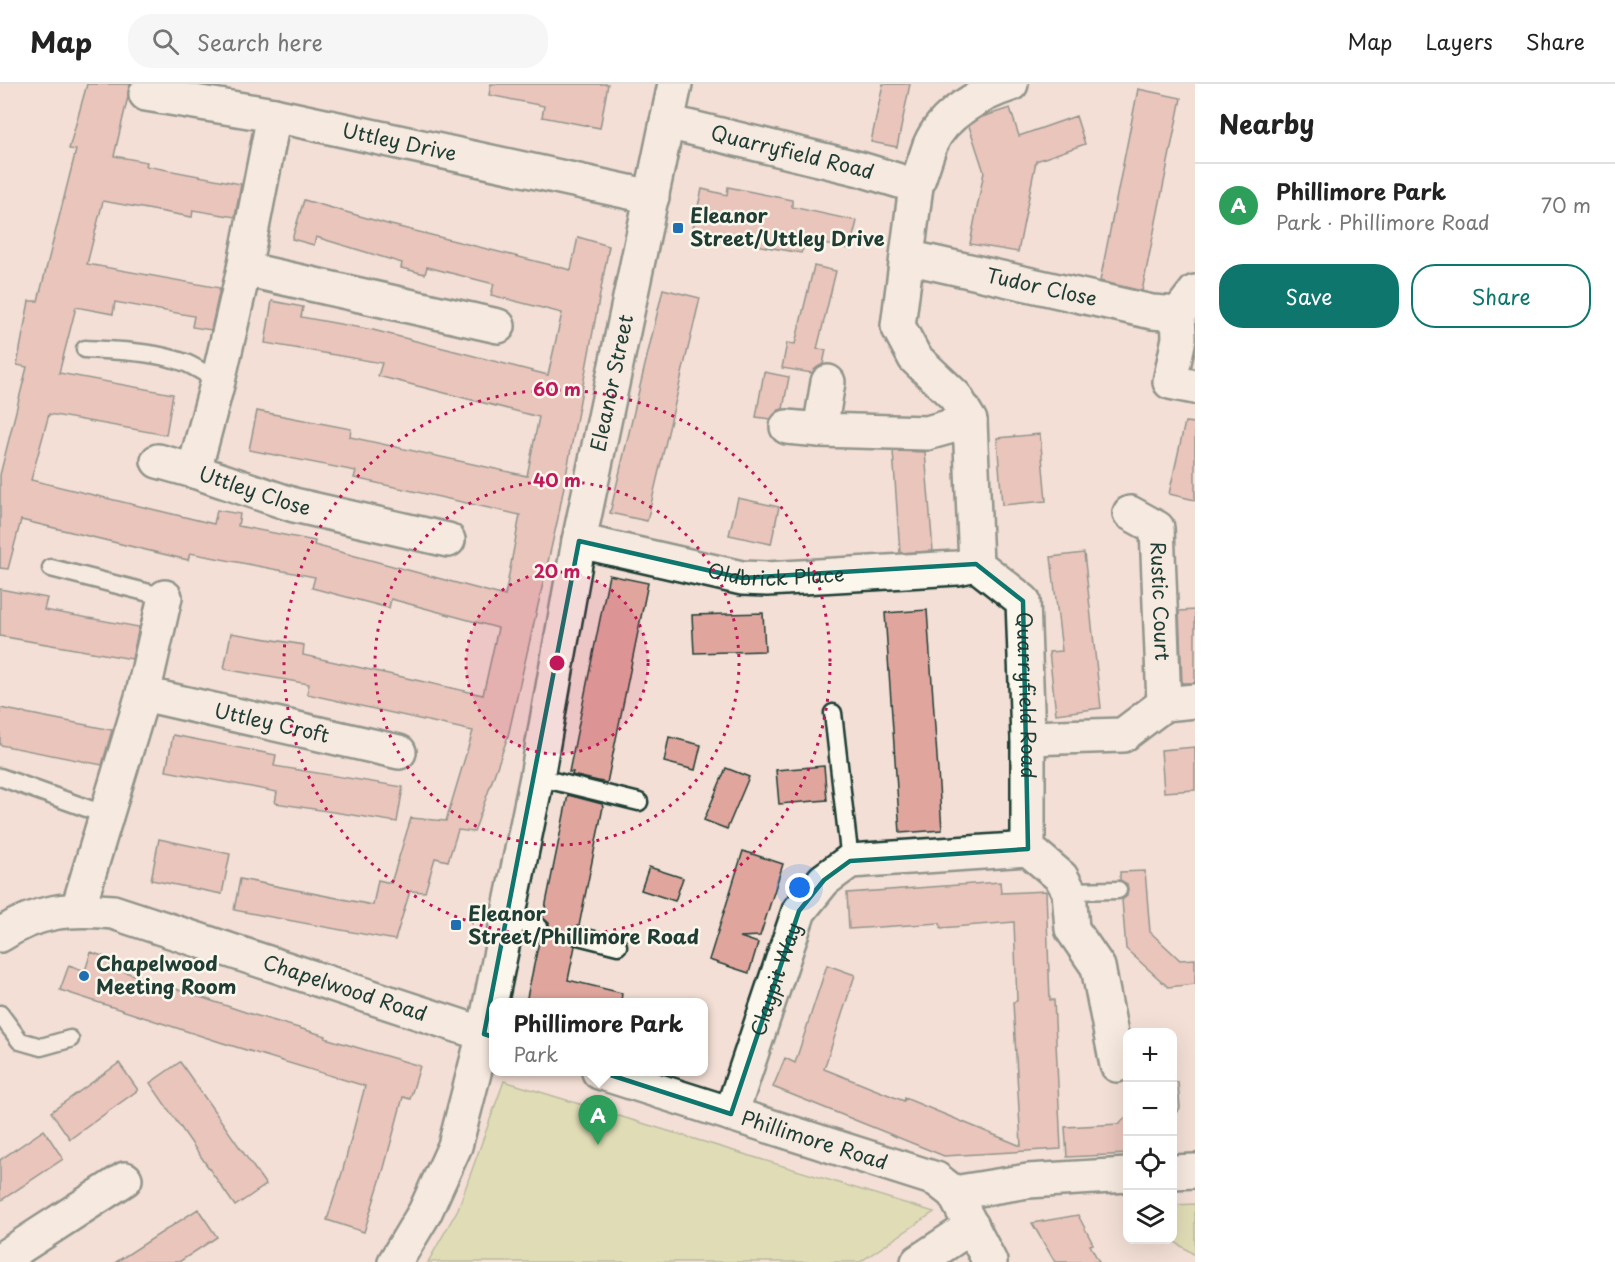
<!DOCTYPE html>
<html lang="en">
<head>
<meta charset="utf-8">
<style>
	:root { --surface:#fff; --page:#f6f6f6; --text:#222; --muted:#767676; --line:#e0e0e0; --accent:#0f766e }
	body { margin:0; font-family:"Playpen Sans",sans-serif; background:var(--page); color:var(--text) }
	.controls { position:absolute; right:18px; bottom:18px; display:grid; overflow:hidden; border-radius:12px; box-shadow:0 6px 24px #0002 }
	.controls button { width:54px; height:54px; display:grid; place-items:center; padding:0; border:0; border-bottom:2px solid var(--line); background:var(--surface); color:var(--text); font:30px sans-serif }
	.you { position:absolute; left:800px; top:804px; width:21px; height:21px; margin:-15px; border:4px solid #fff; border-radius:50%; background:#1a73e8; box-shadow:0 0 0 9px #1a73e833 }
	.badge { display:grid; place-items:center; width:39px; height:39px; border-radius:50%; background:var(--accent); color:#fff; font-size:20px; font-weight:700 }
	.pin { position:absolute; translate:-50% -50px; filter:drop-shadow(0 2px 3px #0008) }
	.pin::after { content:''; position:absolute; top:32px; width:21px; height:18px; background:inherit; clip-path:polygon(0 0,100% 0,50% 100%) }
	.popup { position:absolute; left:489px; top:914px; width:219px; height:78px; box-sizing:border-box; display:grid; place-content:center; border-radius:12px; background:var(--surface); filter:drop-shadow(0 2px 4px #0005); font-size:20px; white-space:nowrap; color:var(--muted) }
	.popup b { font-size:22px; color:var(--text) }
	.popup::after { content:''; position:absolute; left:50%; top:100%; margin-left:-12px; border:12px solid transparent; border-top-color:var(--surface) }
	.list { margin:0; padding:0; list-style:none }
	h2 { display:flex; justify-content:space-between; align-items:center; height:78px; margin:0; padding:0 24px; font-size:26px }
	h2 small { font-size:20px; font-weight:400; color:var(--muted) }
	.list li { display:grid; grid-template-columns:39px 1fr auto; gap:18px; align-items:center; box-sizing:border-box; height:84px; padding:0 24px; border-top:2px solid var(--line) }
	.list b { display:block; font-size:22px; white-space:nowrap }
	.list p { margin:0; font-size:20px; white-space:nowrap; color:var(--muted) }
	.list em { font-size:20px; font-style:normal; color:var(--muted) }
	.actions { display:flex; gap:12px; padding:18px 24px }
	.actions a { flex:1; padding:14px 0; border:2px solid var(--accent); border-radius:24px; text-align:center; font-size:21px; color:var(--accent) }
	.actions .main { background:var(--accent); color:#fff }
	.icon { flex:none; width:33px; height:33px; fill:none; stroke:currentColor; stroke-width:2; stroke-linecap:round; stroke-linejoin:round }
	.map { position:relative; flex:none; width:1195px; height:1178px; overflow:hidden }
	header { display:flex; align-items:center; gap:36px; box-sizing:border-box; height:84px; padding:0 30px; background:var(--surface); border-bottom:2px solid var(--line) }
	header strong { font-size:28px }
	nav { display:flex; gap:33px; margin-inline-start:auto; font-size:21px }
	.search { width:420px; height:54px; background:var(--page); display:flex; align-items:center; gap:15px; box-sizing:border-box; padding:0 21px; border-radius:24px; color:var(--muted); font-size:22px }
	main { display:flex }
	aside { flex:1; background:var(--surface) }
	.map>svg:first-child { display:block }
	.green { fill:#c9dc91; stroke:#748c62; stroke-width:1.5 }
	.building { fill:#e0a69e; stroke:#1f3d34; stroke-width:1.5 }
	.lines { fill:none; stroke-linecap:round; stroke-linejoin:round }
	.lane-casing { stroke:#1f3d34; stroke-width:21 }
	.street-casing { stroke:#1f3d34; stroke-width:38 }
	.lane { stroke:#fbf7ec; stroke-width:16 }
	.street { stroke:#fbf7ec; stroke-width:33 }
	.marked { fill:none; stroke:#0f766e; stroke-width:4.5; stroke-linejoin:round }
	.ring { fill:none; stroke:#c2185b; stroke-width:3; stroke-dasharray:3 6 }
	.poi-dot { fill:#1f6fb2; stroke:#fbf7ec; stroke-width:2 }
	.labels { text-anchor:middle; stroke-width:5; stroke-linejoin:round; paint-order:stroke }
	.street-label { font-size:20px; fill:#1f3d34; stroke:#fbf7ec }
	.poi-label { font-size:20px; font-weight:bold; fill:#1f3d34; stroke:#fbf7ec; text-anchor:start }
	.centre { fill:#c2185b; stroke:#fbf7ec; stroke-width:3 }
	.ring-label { font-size:18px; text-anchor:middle; font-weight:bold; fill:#c2185b; stroke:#fbf7ec; stroke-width:5; stroke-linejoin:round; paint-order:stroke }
</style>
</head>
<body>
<header>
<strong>Map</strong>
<div class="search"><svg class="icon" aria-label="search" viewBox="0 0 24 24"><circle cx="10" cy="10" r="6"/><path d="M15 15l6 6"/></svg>Search here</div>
<nav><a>Map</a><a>Layers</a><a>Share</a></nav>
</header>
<main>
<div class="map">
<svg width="1195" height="1178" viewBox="0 0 1195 1178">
	<rect width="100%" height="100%" fill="#f3dfd5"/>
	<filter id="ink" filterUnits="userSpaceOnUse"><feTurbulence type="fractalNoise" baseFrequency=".0167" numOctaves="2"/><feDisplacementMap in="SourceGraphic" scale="12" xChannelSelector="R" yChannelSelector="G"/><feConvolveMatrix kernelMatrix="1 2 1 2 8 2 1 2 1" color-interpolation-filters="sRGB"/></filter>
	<g filter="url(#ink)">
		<!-- green -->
		<path class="green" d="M504,997L934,1128L860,1178H428L458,1125Z
			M1195,1120V1171L1172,1156L1173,1121Z"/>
		<!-- building -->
		<path class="building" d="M87,0H131L114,72L147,78L146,82L241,100L235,133L193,126L192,133L103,117L87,180L220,204L211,246L192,243L194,232L115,218L113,230L76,223L59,289L173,310L166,351L49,330L31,396L214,440L217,426L240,430L238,442L315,457L314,461L505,512L520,431L354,394L356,387L249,366L257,327L351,345L350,353L527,392L539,333L378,292L382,279L265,259L272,217L303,223L301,233L373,246L548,291L562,229L491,211L494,200L427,183L425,190L401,184L402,179L316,153L314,161L292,155L304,116L391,141L571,186L578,153L609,162L558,434L508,652L474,748L458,746L448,777L435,774L425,808L410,807L395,856L234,826L240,795L373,821L378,796L391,799L411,734L446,737L473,647L307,610L309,600L224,585L231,549L304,561L303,571L483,611L498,544L391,515L389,524L312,504L315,493L190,469L188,476L21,436L8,485L0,484V391L27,283L17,281L29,217H38L76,66L69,65Z
			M491,0H608L600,44L542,33L544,22L489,11Z
			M883,0H910L897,63L871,58Z
			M1138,5L1181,14L1142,207L1100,197Z
			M1010,24L1019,52L1076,32L1085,60L1036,77L1018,168L970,160L984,88L969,42L982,33Z
			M728,103L792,116V123L857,137L850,165L807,157L801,169L716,154L718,149L693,144L702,105L727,111Z
			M814,182L836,187L817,265L826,266L823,280L814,286L812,289L782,284L787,259L795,260Z
			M663,205L700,214L647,437L610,429Z
			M764,288L789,293L783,325L779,326L771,335L756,333Z
			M1185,338L1195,339V416L1169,410Z
			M1040,350L1046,417L1002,421L997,354Z
			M893,367L925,368L933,467L900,469Z
			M738,414L779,423L771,460L729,451Z
			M1084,469L1101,624L1056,630L1049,568L1062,567L1051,473Z
			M609,491L648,499L607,699L572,691L573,688H569Z
			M0,505L47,514L44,526L139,543L132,575L0,552Z
			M927,526L942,746L900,749L885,529Z
			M1195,526V599H1182L1179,527Z
			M763,529L765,567L694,569L692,531Z
			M0,624L112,646L102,681L0,661Z
			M173,651L276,671L274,682L403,703L397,738L275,719L277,708L166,687Z
			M669,653L701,661L695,686L664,678Z
			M1195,663V706L1164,708L1161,666Z
			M824,682L827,716L779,720L776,686Z
			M726,684L749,693L727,745L704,736Z
			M568,711L602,720L603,723L579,842L571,844L568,850V855L575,862L568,896L622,909L621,918H526L540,853L546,851L549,845V839L543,834Z
			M159,755L230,770L222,810L151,796Z
			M743,767L783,780L760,852L740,853L758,859L749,889L709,876Z
			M649,783L683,794L675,817L641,806Z
			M1145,787L1150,848L1180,876L1195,875V900L1168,903L1126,865L1122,816L1127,812L1128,805L1127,800L1120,796V788Z
			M1000,798L1001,809L1046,807L1050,916H1054L1061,1065L944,1072L773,1003L785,974L795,979L827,881L855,891L824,985L904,1017L905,1014L1021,1062L1013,918L1017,917L1014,838L941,844L940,839L849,845L847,809Z
			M91,868L128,881L125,888L251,930L326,952L325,954L420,982L410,1015L403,1013L384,1084L364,1148L327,1136L342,1089L365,1002L223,959L60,906L69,881L85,887Z
			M180,978L266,1101L235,1122L150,999Z
			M119,979L138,1006L70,1055L51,1028Z
			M1173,998H1178L1180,1024L1173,1032Z
			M1128,1031V1070L1067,1073L1065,1043L1119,1040Z
			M44,1046L63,1075L0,1117V1076Z
			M198,1125L217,1153L179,1178H116Z
			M1078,1131L1093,1160L1090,1161L1099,1178H1055L1032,1139Z"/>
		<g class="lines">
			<!-- lane casing -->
			<g class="lane-casing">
				<path id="lane" d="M85,265C119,267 154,267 186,279C197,284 208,291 218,297
					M51,484L165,513
					M833,629L850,777
					M0,693L106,731
					M537,693L639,718
					M1069,807L1118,806
					M509,836L539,843
					M578,852L618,862
					M0,930L20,957L41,963L70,955"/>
			</g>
			<!-- street casing -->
			<g class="street-casing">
				<g id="street">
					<path id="s1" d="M146,10L274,31L652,113"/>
					<path id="s2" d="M274,31L244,185L218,297L194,387L294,421L448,456"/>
					<path id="s3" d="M667,38L860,85L916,102L898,242L915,274L955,312L970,337L976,480L1023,517L1028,654V765"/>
					<path d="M916,102C921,89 925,75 930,61C943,30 980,10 1011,0"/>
					<path id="s4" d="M907,173L1152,228L1178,230L1195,208"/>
					<path d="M244,185L498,242"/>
					<path d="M1178,230L1179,254L1170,298L1195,303"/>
					<path d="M828,298L820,346L927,349L970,337"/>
					<path d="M787,343L820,346"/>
					<path d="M158,377L194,387"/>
					<path id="s5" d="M1130,429L1157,444L1164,620"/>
					<path id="s6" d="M579,457L742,494L767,495L957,484L976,480"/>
					<path id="s7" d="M143,610L399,668"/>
					<path d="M1028,654L1123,651L1164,620L1195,617"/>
					<path d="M1028,765L1061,793L1069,807L1072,845L1098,883L1117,981"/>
					<path d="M78,825L143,610L165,513"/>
					<path id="s8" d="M0,851C39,826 68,824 113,828L493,953"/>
					<path id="s9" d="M599,988L936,1095L954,1109L990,1178"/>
					<path id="s10" d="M731,1030L799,827L824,796L850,777L1028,765"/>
					<path d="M1172,1088L1195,1087"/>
					<path d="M954,1109L1028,1097L1128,1091"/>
					<path d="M0,1176L125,1095"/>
					<path id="s11" d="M395,1178L425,1128L455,1062L484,950L537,693L579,457L675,0"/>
					<path d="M918,1178L972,1142"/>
				</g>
			</g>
			<!-- lane -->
			<use href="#lane" class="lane"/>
			<!-- street -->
			<use href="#street" class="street"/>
		</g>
	</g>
	<!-- marked area -->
	<path d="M0 0H1195V1178H0ZM579,457L742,494L976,480L1023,517L1028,765L850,777L824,796L799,827L731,1030L484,950Z" fill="#f3dfd5" fill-opacity=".55" fill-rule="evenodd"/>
	<path class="marked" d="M579,457L742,494L976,480L1023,517L1028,765L850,777L824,796L799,827L731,1030L484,950Z"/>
	<!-- distance rings -->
	<circle cx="557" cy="579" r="91" fill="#c2185b" fill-opacity=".12"/>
	<g class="ring">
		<circle cx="557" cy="579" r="91"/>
		<circle cx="557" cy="579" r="182"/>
		<circle cx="557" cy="579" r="273"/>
	</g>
	<!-- markers -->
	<g class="poi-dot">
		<rect x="672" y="138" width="12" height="12" rx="3"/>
		<rect x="450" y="835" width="12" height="12" rx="3"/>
		<circle cx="84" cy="892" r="6"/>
	</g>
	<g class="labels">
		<!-- street labels -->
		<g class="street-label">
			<text dy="7" stroke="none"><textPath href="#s1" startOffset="258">Uttley Drive</textPath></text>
			<text dy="7" stroke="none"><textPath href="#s3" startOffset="129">Quarryfield Road</textPath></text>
			<text dy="7" stroke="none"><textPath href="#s4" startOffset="138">Tudor Close</textPath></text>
			<text dy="7" stroke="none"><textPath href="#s11" startOffset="910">Eleanor Street</textPath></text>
			<text dy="7" stroke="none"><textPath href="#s2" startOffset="429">Uttley Close</textPath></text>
			<text dy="7" stroke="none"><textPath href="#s6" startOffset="201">Oldbrick Place</textPath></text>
			<text dy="7" stroke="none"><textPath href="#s5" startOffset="104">Rustic Court</textPath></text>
			<text dy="7" stroke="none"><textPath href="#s3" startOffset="816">Quarryfield Road</textPath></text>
			<text dy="7" stroke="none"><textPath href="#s7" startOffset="132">Uttley Croft</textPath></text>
			<text dy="7" stroke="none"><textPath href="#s10" startOffset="142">Claypit Way</textPath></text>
			<text dy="7" stroke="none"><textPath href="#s8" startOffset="362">Chapelwood Road</textPath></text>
			<text dy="7" stroke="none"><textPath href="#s9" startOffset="226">Phillimore Road</textPath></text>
		</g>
		<!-- poi labels -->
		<g class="poi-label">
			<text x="690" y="139">Eleanor<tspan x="690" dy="23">Street/Uttley Drive</tspan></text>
			<text x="468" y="837">Eleanor<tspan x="468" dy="23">Street/Phillimore Road</tspan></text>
			<text x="96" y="887">Chapelwood<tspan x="96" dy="23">Meeting Room</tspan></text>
		</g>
	</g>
	<circle cx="557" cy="579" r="9" class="centre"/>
	<g class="ring-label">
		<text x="557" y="312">60 m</text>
		<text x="557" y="403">40 m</text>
		<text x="557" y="494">20 m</text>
	</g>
</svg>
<div class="controls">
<button>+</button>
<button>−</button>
<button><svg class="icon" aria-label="locate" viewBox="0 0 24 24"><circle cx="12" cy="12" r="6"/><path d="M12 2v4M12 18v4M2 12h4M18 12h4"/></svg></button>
<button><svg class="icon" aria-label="layers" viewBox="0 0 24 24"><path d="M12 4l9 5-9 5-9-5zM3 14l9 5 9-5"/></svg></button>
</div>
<div class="you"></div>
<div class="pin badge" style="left:598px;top:1061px;background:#2e9e5b">A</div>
<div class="popup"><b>Phillimore Park</b>Park</div>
</div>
<aside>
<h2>Nearby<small></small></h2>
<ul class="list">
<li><span class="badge" style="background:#2e9e5b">A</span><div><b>Phillimore Park</b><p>Park · Phillimore Road</p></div><em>70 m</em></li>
</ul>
<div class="actions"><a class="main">Save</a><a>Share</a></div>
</aside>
</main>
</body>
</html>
